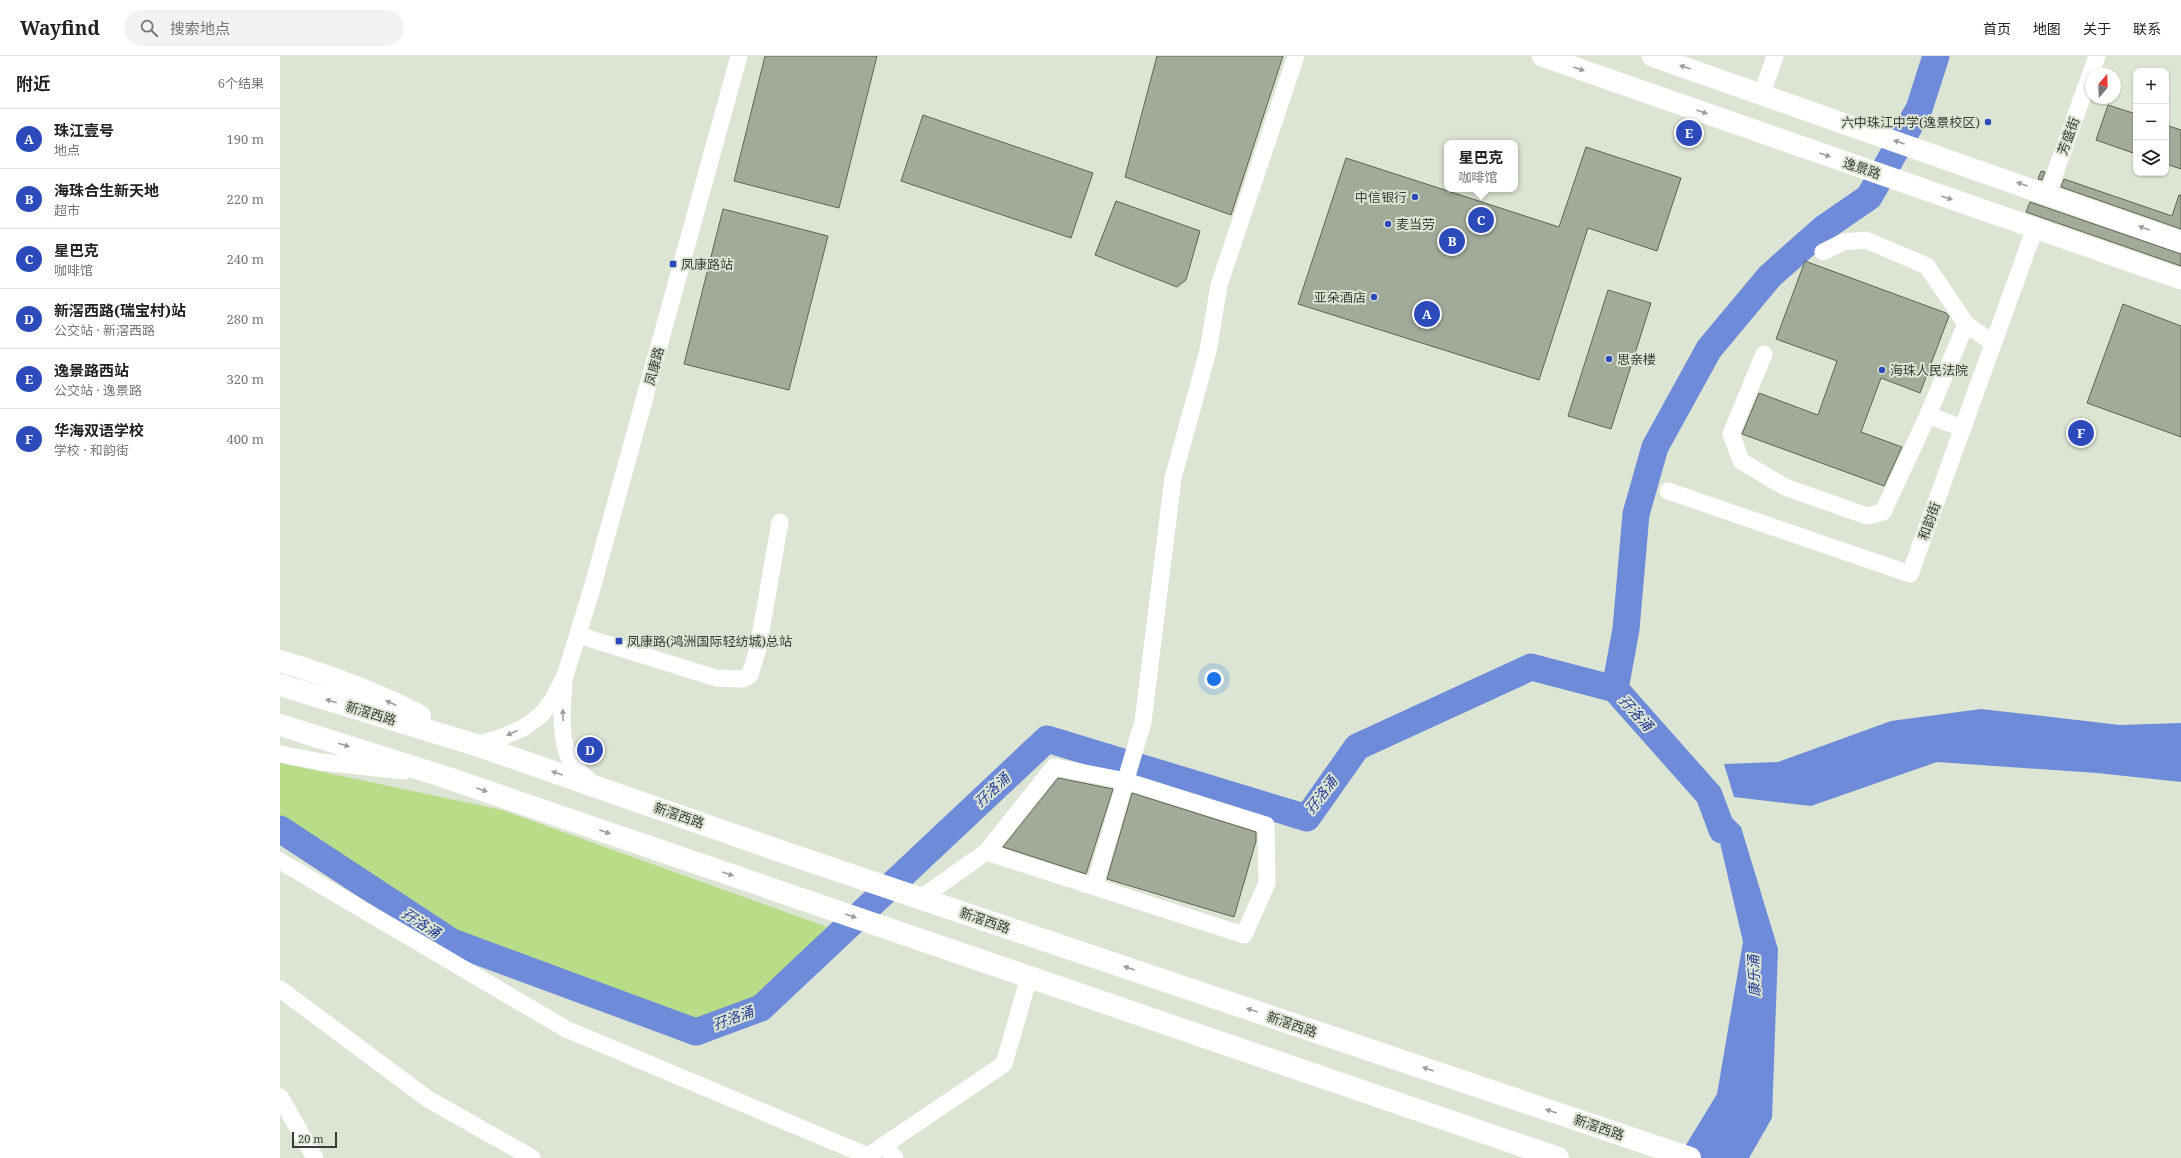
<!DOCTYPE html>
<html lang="zh">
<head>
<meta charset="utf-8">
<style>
	:root { --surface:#fff; --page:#f2f2f2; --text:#222; --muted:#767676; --line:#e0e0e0; --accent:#2c4aba }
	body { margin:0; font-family:"Noto Serif","Noto Sans SC",serif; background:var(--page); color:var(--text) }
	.controls { position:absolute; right:12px; top:12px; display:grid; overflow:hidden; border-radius:8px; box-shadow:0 1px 3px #0004 }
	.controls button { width:36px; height:36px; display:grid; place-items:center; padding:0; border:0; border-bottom:1px solid var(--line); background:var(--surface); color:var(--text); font:20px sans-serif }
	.compass { position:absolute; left:1805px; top:12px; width:36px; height:36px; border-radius:50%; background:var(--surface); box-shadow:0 1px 3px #0004; rotate:19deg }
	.scale { position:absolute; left:12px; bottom:10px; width:45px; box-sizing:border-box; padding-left:4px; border:2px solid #3a3d36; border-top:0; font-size:11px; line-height:14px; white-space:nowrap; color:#3a3d36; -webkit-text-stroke:3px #dce5d3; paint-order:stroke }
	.you { position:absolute; left:934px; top:623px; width:14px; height:14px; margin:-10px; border:3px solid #fff; border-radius:50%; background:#1a73e8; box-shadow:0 0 0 6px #1a73e833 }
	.badge { display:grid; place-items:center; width:26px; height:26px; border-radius:50%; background:var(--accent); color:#fff; font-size:13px; font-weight:700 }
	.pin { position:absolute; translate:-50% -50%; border:2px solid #fff; box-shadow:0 1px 4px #0006 }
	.popup { position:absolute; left:1164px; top:84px; width:74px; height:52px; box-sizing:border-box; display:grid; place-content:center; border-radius:8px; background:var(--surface); filter:drop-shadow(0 1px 3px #0005); font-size:13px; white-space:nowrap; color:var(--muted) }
	.popup b { font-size:15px; color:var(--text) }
	.popup::after { content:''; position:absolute; left:50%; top:100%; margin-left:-8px; border:8px solid transparent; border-top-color:var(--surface) }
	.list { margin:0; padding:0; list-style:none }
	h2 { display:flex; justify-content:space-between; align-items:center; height:52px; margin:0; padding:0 16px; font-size:17px }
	h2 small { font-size:13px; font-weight:400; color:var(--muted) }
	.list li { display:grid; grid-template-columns:26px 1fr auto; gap:12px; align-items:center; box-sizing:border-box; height:60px; padding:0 16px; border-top:1px solid var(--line) }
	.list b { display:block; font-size:15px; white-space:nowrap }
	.list p { margin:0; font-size:13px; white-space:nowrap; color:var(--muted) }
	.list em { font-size:13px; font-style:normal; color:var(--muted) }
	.icon { flex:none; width:22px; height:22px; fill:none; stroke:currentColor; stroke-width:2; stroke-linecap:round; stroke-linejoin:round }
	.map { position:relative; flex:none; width:1901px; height:1102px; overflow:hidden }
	header { display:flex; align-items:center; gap:24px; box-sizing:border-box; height:56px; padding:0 20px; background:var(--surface); border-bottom:1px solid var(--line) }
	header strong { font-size:19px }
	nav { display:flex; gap:22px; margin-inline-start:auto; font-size:14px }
	.search { width:280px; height:36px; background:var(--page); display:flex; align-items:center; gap:10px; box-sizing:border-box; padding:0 14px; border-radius:22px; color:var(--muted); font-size:15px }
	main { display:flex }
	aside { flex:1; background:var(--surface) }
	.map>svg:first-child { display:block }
	.green { fill:#b8dc87 }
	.water { fill:#6e8bda }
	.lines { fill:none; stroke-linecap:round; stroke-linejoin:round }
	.river { stroke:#6e8bda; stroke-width:27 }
	.building { fill:#a2aa99; stroke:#5d6454 }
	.minor { stroke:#fff; stroke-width:17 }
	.major { stroke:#fff; stroke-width:21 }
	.highway { stroke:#fff; stroke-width:22 }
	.oneway { fill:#9c9e9a }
	.poi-dot { fill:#2c4aba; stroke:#dce5d3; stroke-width:1.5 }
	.labels { text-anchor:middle; stroke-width:4; stroke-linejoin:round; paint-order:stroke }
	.poi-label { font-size:13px; fill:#3a3d36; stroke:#dce5d3; text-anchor:start }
	.street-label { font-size:13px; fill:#3a3d36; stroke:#dce5d3 }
	.water-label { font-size:14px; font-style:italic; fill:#233b97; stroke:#dce5d3 }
</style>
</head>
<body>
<header>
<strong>Wayfind</strong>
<div class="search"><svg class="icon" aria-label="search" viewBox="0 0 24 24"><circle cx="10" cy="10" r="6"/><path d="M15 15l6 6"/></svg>搜索地点</div>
<nav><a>首页</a><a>地图</a><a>关于</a><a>联系</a></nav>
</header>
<main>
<aside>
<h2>附近<small>6个结果</small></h2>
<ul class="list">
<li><span class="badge">A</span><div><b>珠江壹号</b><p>地点</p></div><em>190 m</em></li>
<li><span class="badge">B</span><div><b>海珠合生新天地</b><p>超市</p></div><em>220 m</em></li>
<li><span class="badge">C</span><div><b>星巴克</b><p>咖啡馆</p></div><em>240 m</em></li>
<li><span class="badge">D</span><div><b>新滘西路(瑞宝村)站</b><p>公交站 · 新滘西路</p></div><em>280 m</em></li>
<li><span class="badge">E</span><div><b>逸景路西站</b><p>公交站 · 逸景路</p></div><em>320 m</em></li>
<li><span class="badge">F</span><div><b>华海双语学校</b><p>学校 · 和韵街</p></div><em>400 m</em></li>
</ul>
</aside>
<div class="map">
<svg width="1901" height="1102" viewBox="0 0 1901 1102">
	<rect width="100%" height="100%" fill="#dce5d3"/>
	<!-- green -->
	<path class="green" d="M0,707L222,754L547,871L475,946L411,964L181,881L0,787Z"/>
	<!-- water -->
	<path class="water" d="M1701,653L1840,669L1901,667V726L1817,717L1657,706L1531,750L1454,741L1444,708L1498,706L1611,665Z
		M1429,739L1461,771L1498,893L1492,1062L1469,1102H1398L1437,1038L1463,886Z"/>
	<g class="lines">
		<!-- river -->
		<path class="river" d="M1335,633L1346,573L1356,458L1375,391L1429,293L1490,220L1544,172L1589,141L1639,53L1656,0
			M0,773L172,886L416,976L481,952L767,683L1027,762L1077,691L1251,611L1335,633L1429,739L1442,774"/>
	</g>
	<!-- building -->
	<path class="building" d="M485,0H597L559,152L454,125Z
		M877,0H1003L951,159L845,121Z
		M1828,49L1856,58V98L1816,84Z
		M643,59L813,117L791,182L621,125Z
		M1886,69L1901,74V113L1886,108Z
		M1306,91L1401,122L1377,195L1308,172L1259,324L1018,248L1066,102L1279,171Z
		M1761,115L1765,116L1762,124L1758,123Z
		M1784,123L1892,160L1899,139H1901V173L1781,131Z
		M836,145L920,175L906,224L897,231L815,199Z
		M1750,146L1901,198V210L1746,156Z
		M443,153L548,180L509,334L404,308Z
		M1525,205L1666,257L1669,260L1640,337L1601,322L1581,376L1622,391L1604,430L1462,378L1479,337L1538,359L1557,305L1496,283Z
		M1328,234L1371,247L1331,373L1288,360Z
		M1843,248L1901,270V381L1807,347Z
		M778,722L833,733L806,818L723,791Z
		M852,737L976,776V785L954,861L827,823Z"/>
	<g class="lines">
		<!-- minor -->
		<path class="minor" d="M1482,38L1495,0
			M1768,137L1817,0
			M1543,196L1563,186L1586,184L1647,210L1686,268L1713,287
			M1484,298L1451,378L1461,405L1505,431L1587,460L1603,456L1648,359L1682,372
			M1648,359L1686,268
			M1388,435L1630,518L1755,172
			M298,579L436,622L463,623L470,619L478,592L500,466
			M284,628C282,650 279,688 292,707C298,715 306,722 314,729
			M196,689L225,680L243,672L260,660L272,645L285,620L313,529L459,0
			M0,698L42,706L124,715
			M0,805L286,973L588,1100L724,1008L749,921
			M814,831L863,666L893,422L928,295L939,229L1016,0
			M641,842L706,796L964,879L987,827L986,769L846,725L774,711L706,796
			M0,933L148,1043L252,1102
			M0,1041L35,1102
			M604,1089L615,1102"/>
		<!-- major -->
		<path class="major" d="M1262,0L1901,223
			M1372,0L1901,186"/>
		<!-- highway -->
		<path class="highway" d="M0,605C47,619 96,637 140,660
			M0,629L196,689L506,797L1410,1102
			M0,669L165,721L1278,1102"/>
	</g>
	<!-- one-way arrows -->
	<defs><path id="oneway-solid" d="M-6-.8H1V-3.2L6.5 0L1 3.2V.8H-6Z"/></defs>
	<g class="oneway">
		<use href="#oneway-solid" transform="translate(1405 11) rotate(-161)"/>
		<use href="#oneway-solid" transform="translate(1299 13) rotate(19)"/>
		<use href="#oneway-solid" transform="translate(1422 56) rotate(19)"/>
		<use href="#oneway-solid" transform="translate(1619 86) rotate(-161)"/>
		<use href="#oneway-solid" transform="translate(1545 99) rotate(19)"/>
		<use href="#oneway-solid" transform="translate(1742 128) rotate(-161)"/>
		<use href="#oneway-solid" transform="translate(1667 142) rotate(19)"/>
		<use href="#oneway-solid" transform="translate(1864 172) rotate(-160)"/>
		<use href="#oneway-solid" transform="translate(51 645) rotate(-163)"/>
		<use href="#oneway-solid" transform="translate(111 647) rotate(-156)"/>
		<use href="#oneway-solid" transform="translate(283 659) rotate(-93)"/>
		<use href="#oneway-solid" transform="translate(232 677) rotate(155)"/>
		<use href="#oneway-solid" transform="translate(64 689) rotate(18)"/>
		<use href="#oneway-solid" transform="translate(277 717) rotate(-161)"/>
		<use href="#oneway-solid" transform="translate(202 734) rotate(19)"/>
		<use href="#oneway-solid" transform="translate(325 776) rotate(19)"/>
		<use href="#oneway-solid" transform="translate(448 818) rotate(19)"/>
		<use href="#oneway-solid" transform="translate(571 860) rotate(19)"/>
		<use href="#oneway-solid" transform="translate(849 912) rotate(-161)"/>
		<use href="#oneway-solid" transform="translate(972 954) rotate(-161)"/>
		<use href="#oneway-solid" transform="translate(1148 1013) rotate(-161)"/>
		<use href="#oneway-solid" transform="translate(1271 1055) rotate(-161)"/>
	</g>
	<!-- markers -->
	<g class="poi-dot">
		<circle cx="1708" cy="66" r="4"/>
		<circle cx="1135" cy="141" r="4"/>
		<circle cx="1108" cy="168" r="4"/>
		<rect x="389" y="204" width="8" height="8" rx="2"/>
		<circle cx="1094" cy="241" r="4"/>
		<circle cx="1329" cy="303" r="4"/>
		<circle cx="1602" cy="314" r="4"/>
		<rect x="335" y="581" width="8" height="8" rx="2"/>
	</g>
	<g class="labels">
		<!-- poi labels -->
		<g class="poi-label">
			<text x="1700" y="71" text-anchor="end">六中珠江中学(逸景校区)</text>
			<text x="1127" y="146" text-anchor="end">中信银行</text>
			<text x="1116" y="173">麦当劳</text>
			<text x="401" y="213">凤康路站</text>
			<text x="1086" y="246" text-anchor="end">亚朵酒店</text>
			<text x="1337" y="308">思亲楼</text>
			<text x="1610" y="319">海珠人民法院</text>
			<text x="347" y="590">凤康路(鸿洲国际轻纺城)总站</text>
		</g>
		<!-- street labels -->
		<g class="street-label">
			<text transform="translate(1788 80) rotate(-70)" y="5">芳盛街</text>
			<text transform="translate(1582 112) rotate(19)" y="5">逸景路</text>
			<text transform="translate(374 310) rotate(-75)" y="5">凤康路</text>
			<text transform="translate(1649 465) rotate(-70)" y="5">和韵街</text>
			<text transform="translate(91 657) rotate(17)" y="5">新滘西路</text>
			<text transform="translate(399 759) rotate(19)" y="5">新滘西路</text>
			<text transform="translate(705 864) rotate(19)" y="5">新滘西路</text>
			<text transform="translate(1012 968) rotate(19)" y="5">新滘西路</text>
			<text transform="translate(1319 1071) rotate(19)" y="5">新滘西路</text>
		</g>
		<!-- water labels -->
		<g class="water-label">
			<text transform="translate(1356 657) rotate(48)" y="5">孖洛涌</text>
			<text transform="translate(712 734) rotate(-43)" y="5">孖洛涌</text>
			<text transform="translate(1041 739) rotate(-52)" y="5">孖洛涌</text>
			<text transform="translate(141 867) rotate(33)" y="5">孖洛涌</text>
			<text transform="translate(1474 920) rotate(-92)" y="5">康乐涌</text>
			<text transform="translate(453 962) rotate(-20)" y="5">孖洛涌</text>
		</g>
	</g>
</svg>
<div class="controls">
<button>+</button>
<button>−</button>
<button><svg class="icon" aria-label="layers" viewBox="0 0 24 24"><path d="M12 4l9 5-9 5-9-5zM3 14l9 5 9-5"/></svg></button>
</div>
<svg class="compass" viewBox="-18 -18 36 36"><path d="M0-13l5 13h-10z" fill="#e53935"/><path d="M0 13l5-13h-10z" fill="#767676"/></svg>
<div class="scale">20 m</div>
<div class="you"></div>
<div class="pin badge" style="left:1147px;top:258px">A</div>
<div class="pin badge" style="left:1172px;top:185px">B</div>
<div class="pin badge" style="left:1201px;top:164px">C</div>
<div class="popup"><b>星巴克</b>咖啡馆</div>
<div class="pin badge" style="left:310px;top:694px">D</div>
<div class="pin badge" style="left:1409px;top:77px">E</div>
<div class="pin badge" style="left:1801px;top:377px">F</div>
</div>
</main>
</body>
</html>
